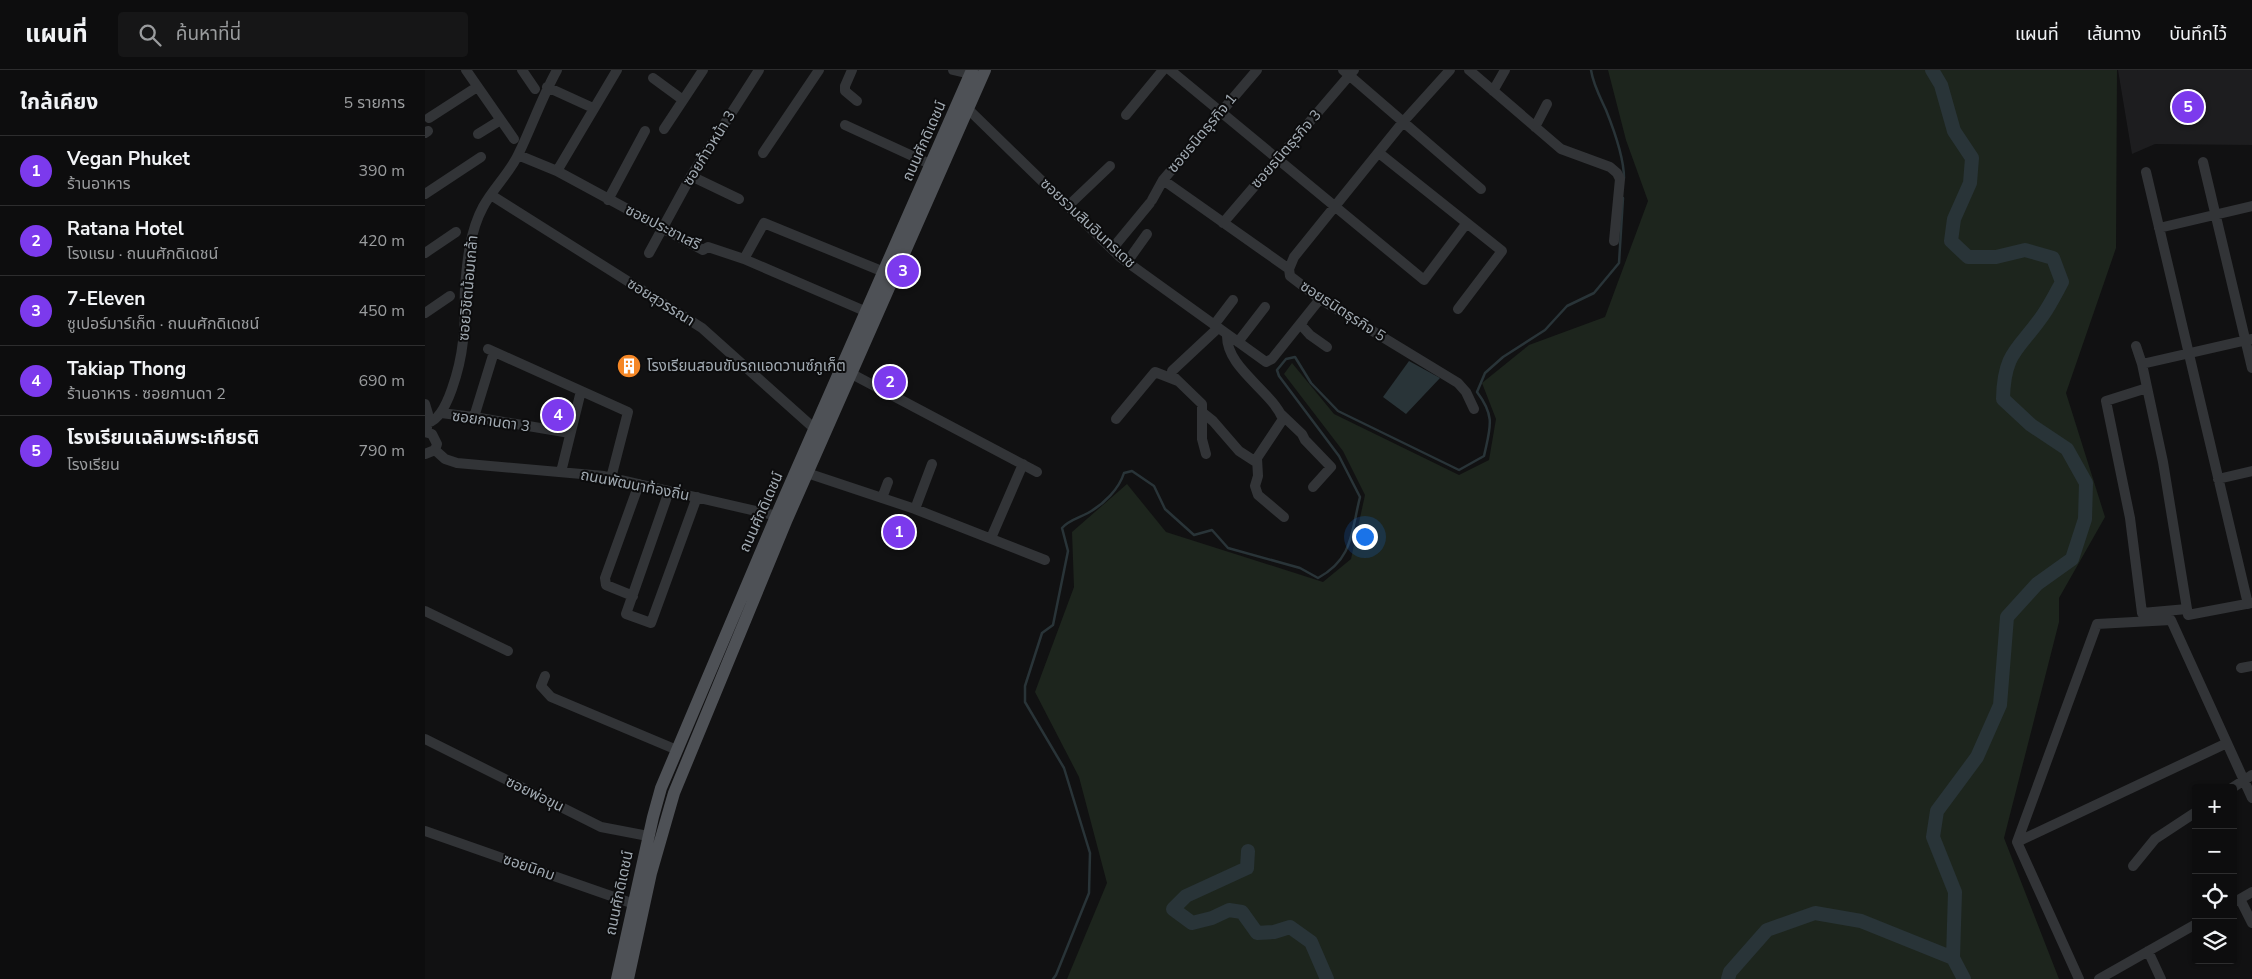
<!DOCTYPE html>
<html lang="th">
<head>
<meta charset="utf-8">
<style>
	:root { --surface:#0d0d0e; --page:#161617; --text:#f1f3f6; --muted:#9a9c9e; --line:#2d2d2e; --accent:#7c3aed }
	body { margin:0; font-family:"Nunito Sans","Noto Sans Thai",sans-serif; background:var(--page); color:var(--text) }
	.controls { position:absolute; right:15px; bottom:15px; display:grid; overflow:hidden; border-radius:5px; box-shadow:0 1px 4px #0004 }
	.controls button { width:45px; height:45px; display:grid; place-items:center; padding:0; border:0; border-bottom:1px solid var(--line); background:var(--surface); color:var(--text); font:25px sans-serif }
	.you { position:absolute; left:939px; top:466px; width:18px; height:18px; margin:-12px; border:4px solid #fff; border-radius:50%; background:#1a73e8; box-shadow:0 0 0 8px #1a73e833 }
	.badge { display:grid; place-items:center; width:32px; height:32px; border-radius:50%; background:var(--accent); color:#fff; font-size:16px; font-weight:700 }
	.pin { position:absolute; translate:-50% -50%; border:2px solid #fff; box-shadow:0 1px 5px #0006 }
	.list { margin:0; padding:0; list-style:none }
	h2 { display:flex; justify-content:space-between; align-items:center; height:65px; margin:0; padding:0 20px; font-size:21px }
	h2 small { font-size:16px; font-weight:400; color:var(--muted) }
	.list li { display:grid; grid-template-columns:32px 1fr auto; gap:15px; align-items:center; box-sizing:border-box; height:70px; padding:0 20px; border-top:1px solid var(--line) }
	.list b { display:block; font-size:19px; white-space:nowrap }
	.list p { margin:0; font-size:16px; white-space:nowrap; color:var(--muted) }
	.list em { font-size:16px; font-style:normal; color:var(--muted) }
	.icon { flex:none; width:28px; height:28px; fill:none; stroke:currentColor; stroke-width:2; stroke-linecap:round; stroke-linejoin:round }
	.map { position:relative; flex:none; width:1827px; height:909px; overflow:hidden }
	header { display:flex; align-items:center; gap:30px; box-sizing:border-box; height:70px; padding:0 25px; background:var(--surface); border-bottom:1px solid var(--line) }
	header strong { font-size:24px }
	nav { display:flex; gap:28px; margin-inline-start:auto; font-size:18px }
	.search { width:350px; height:45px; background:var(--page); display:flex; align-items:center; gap:12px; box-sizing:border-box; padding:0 18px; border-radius:5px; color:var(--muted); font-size:19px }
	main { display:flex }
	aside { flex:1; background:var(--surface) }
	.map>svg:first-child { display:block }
	.built { fill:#1d1d1f }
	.green { fill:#1d251d }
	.water { fill:#293438 }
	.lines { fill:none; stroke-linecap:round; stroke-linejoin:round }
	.stream { stroke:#293438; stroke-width:2.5 }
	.river { stroke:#293438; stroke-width:14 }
	.minor { stroke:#323437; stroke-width:10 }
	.major { stroke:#4e5156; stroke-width:12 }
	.labels { text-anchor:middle; stroke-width:4; stroke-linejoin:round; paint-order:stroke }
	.street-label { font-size:15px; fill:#a2abb3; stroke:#0c0c0d }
	.poi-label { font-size:15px; fill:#a2abb3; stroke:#0c0c0d; text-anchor:start }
</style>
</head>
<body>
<header>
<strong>แผนที่</strong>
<div class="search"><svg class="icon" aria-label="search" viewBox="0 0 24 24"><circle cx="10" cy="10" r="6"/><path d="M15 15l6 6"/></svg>ค้นหาที่นี่</div>
<nav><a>แผนที่</a><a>เส้นทาง</a><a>บันทึกไว้</a></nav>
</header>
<main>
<aside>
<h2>ใกล้เคียง<small>5 รายการ</small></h2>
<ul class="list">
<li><span class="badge">1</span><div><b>Vegan Phuket</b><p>ร้านอาหาร</p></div><em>390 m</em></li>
<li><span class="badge">2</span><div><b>Ratana Hotel</b><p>โรงแรม · ถนนศักดิเดชน์</p></div><em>420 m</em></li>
<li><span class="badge">3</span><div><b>7-Eleven</b><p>ซูเปอร์มาร์เก็ต · ถนนศักดิเดชน์</p></div><em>450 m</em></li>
<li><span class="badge">4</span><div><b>Takiap Thong</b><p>ร้านอาหาร · ซอยกานดา 2</p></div><em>690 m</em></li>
<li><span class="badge">5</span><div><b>โรงเรียนเฉลิมพระเกียรติ</b><p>โรงเรียน</p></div><em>790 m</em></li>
</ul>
</aside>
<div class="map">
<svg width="1827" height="909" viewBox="0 0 1827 909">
	<rect width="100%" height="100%" fill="#111112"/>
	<!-- built -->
	<path class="built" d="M1693,0H1827V75L1730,74L1707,84Z"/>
	<!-- green -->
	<path class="green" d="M1183,0H1692L1691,178L1641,323L1680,447L1634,528V552L1579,768L1634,909H642L682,813L654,707L610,622L649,517L647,462L702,414L741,462L898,512L926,489L940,425L918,381L859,304L867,293L909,344L1034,405L1064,390L1071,349L1057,313L1104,275L1180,247L1223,131L1201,70Z"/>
	<!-- water -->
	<path class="water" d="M984,291L1015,308L981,344L958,327Z"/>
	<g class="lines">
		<!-- stream -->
		<path class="stream" d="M1166,0C1168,14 1175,27 1181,40C1189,60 1199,87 1199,108
			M628,909L631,905L664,823L665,783L639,698L600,632V616L617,563L628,555L643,481L637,458C644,450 654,448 663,443C679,434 694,419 699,403L707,401L729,416L740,439L769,465L787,460L803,478L875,498L893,508C928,489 926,463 935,427L914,386L854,306L852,300L861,289L870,287L886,313L913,341L1034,400L1059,386C1065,358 1071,347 1052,322L1060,303L1078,287L1120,260L1142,236L1169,223L1194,193L1198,128"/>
		<!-- river -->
		<path class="river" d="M1507,0L1516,15L1529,61L1547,88L1545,113L1529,149L1526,171L1543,187H1571L1600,180L1628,188L1637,212C1631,223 1625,235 1618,245C1594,280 1579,281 1578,329L1606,355L1642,379L1661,413L1660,449L1647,489L1612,514L1582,547L1575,635L1552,687L1512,741L1508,767L1530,822L1528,888L1539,909
			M823,781L822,798L761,826L748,839L767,853L787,848L804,840L817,842L832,863L849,862L865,857L886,872L902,909
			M1303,909L1305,902L1342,860L1390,843L1436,851L1528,888"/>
		<!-- minor -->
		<path class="minor" d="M41,0L89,69
			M97,0L110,19
			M427,0L420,16V21L432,31
			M528,0L545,4
			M745,0L999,210L1041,154
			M918,0L1056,119
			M1025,0L978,52L869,187L864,199L865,206L895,229L1033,313L1041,322L1049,339
			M1044,0L1136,79L1185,97L1192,103L1195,109L1189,171
			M228,8L258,30
			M122,17L168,38
			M1068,21L1080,0
			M543,39L695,187L841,292L847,289L895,229
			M701,45L738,0
			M4,48L52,17
			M420,55L507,95
			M1110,57L1122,34
			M239,59L278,0
			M0,63L3,61
			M53,64L74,51
			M338,83L394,0
			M954,83L1077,181L1033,239
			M93,85L132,101L278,180L283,177L319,189L442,242
			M1778,92L1827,298
			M132,101L192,0
			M1721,102L1823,534
			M266,106L314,129
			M738,110L864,199
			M0,124L56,87
			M66,125L277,258L391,360
			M183,130L220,61
			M727,130L738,110L832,0
			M643,136L685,96
			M798,153L929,0
			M1734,158L1827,136
			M687,179L725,133
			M0,183L31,162
			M224,183L266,106L334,0
			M319,189L339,153L459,202
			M702,192L722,164
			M0,243L25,226
			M878,251L876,255L885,265L902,277
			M789,255L808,230
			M802,265C801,298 846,320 858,349L832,388L833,406L830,416L833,425L859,447
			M813,272L840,237
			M1711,276L1717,294L1826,269
			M63,279L203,342L186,408
			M1717,294L1738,392L1763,545L1827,533
			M425,303L612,402
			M1722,318L1681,331L1705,448L1717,543L1762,539
			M0,334L3,344L2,358
			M16,343L49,347L145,363
			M778,343L788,351L814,381L831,392
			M856,344L877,364L880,370L906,397L888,417
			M49,347L69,282
			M691,349L730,302L753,311
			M0,353C23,353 36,290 38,271C41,254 39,236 40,218C42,191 45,161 58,137C68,118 85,103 94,83C107,56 117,27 132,0
			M0,362L7,364L12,374L10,380L0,384
			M10,380L20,389L32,393L179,406L357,447
			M781,384L777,369V334L747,305V301L793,258
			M136,402L156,321
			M382,403L490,439L620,490
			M1793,409L1827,401
			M244,421L201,544L226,553L272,427
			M457,428L463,412
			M490,439L507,394
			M566,468L598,394
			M208,526L181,515L180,508L214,414
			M0,541L83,581
			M1816,598L1827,596
			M120,606L116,616L126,627L252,680
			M0,669L176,757L223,766
			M1807,718L1827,705
			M0,761L209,834
			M1592,772L1802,673
			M1708,796L1730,769L1771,742
			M1815,829L1827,853
			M1808,833L1827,822
			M1723,881L1736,909
			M1654,909L1592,772L1672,554L1746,550L1827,728
			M1674,909L1771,854"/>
		<!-- major -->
		<path class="major" d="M192,909L228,747L236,718L352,444L547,0
			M203,909L226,803L249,723L362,449L560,0"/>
	</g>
	<!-- icons -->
	<defs>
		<g id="building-disc" transform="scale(1.25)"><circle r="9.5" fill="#f58726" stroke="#0c0c0d"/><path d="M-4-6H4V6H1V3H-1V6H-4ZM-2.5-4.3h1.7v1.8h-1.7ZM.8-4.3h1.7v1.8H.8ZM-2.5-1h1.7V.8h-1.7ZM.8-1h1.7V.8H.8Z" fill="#fff"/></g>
	</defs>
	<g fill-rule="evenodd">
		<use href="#building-disc" x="204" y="296"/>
	</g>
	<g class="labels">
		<!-- street labels -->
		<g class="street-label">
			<text transform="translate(777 63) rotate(-50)" y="5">ซอยธนิตธุรกิจ 1</text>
			<text transform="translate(499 71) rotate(-66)" y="5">ถนนศักดิเดชน์</text>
			<text transform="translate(284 78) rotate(-58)" y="5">ซอยก้าวหน้า 3</text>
			<text transform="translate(861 79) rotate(-49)" y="5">ซอยธนิตธุรกิจ 3</text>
			<text transform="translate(663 153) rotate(43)" y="5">ซอยรวมสินอินทรเดช</text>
			<text transform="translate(238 157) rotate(27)" y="5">ซอยประชาเสรี</text>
			<text transform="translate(43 218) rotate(-85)" y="5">ซอยวิชิตน้อมเกล้า</text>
			<text transform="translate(236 232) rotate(32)" y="5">ซอยสุวรรณา</text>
			<text transform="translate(918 241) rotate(33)" y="5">ซอยธนิตธุรกิจ 5</text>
			<text transform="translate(66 351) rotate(8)" y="5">ซอยกานดา 3</text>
			<text transform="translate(210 415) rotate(11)" y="5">ถนนพัฒนาท้องถิ่น</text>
			<text transform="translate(336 442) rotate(-66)" y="5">ถนนศักดิเดชน์</text>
			<text transform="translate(110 724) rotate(26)" y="5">ซอยพ่อขุน</text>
			<text transform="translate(104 797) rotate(19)" y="5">ซอยนิคม</text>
			<text transform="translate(194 823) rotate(-78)" y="5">ถนนศักดิเดชน์</text>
		</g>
		<!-- poi labels -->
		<g class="poi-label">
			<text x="222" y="301">โรงเรียนสอนขับรถแอดวานซ์ภูเก็ต</text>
		</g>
	</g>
</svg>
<div class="controls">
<button>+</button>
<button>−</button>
<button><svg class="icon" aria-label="locate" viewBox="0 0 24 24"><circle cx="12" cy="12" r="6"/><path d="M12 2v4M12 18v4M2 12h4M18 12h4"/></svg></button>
<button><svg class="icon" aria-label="layers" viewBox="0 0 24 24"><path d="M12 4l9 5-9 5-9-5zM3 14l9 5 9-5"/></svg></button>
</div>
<div class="you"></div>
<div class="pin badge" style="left:474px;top:462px">1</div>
<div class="pin badge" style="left:465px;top:312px">2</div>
<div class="pin badge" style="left:478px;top:201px">3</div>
<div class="pin badge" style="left:133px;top:345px">4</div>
<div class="pin badge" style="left:1763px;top:37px">5</div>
</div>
</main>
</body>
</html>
